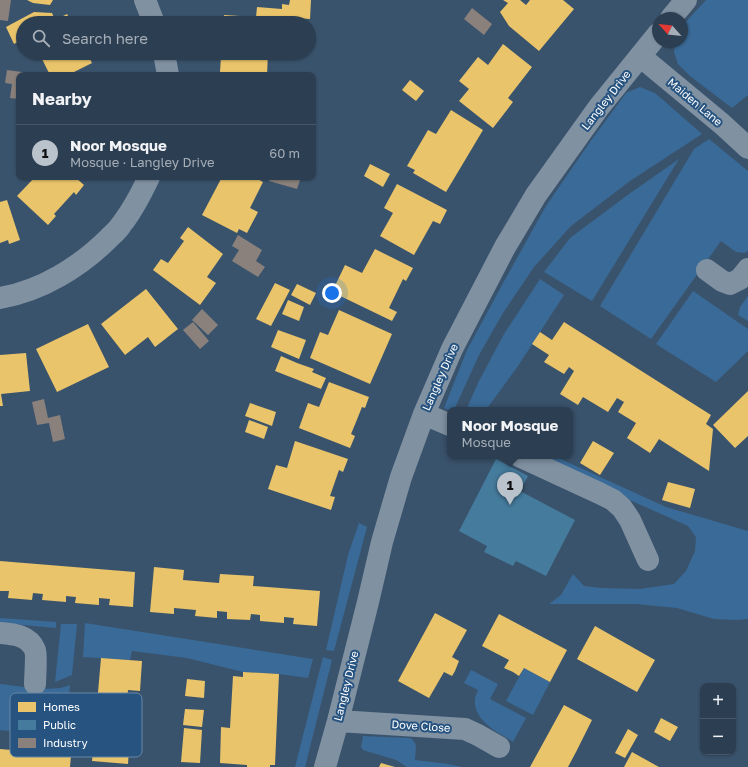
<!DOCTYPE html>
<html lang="en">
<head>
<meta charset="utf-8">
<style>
	:root { --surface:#2c3e51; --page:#344558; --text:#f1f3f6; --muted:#a6aeb7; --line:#485768; --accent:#bac3cc }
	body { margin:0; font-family:"Golos Text",sans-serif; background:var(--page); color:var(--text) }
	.controls { position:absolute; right:12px; bottom:12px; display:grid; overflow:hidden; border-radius:8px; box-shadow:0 1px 3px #0004 }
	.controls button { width:36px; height:36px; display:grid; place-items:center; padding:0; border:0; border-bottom:1px solid var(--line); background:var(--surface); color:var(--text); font:20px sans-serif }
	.compass { position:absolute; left:652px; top:12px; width:36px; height:36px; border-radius:50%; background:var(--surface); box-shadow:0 1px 3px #0004; rotate:297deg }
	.you { position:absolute; left:332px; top:293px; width:14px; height:14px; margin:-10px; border:3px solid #fff; border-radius:50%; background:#1a73e8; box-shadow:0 0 0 6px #1a73e833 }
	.badge { display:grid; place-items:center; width:26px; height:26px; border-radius:50%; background:var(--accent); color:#111; font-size:13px; font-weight:700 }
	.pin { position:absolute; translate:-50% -33px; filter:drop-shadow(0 1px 2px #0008) }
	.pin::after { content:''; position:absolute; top:21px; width:14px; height:12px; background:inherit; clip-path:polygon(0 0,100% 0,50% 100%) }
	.popup { position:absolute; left:447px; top:407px; width:126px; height:52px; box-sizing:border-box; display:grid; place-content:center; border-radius:8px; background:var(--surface); filter:drop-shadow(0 1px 3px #0005); font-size:13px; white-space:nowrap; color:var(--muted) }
	.popup b { font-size:15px; color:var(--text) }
	.popup::after { content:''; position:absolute; left:50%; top:100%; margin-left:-8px; border:8px solid transparent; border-top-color:var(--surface) }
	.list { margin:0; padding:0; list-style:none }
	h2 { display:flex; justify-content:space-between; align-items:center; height:52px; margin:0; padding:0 16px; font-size:17px }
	h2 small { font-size:13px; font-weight:400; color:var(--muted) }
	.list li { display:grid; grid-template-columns:26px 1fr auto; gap:12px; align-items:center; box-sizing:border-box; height:56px; padding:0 16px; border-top:1px solid var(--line) }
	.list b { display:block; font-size:15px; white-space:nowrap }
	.list p { margin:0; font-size:13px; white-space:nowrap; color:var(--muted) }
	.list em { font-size:13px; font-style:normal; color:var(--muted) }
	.icon { flex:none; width:22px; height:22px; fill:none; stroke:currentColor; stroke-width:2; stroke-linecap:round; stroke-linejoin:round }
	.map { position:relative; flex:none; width:748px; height:767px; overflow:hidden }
	.search { position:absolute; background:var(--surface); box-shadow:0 1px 3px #0004; left:16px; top:16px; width:300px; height:44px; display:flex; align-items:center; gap:10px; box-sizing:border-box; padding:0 14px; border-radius:22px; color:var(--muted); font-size:15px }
	.panel { position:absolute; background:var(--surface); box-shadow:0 1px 3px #0004; left:16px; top:72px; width:300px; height:108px; border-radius:8px }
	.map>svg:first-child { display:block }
	.green { fill:#3a6a97 }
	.homes { fill:#e9c46a }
	.public { fill:#457b9d }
	.industry { fill:#8a817c }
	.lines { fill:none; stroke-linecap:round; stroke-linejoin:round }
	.minor { stroke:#8091a2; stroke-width:22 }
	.labels { text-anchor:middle; stroke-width:4; stroke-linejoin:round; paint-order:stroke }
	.street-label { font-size:11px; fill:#fff; stroke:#265380 }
	.key { fill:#265380; stroke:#6787a6; stroke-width:1 }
	.key-label { font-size:11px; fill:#fff }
</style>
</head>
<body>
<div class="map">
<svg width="748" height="767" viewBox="0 0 748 767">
	<rect width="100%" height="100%" fill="#3a536c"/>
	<!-- green -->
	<path class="green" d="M706,0H748V95L732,108L690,76L678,64L674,52L675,42H682V26Z
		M640,87L655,93L702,134L630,181L571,226L534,267L503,313L479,355L454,410H450V411L444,408L467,350L502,285L546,206L590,142L626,93Z
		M709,139L748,171V251L744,253L736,252L721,241L651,339L600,306L694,149Z
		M679,159L592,301L544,272L570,238L629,194Z
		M540,279L564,295L518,366L486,410H466L479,381L504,334Z
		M693,291L748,329V351L716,382L656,344Z
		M748,296V321L738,315L740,307Z
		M531,456H554L666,507L748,531V619L737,620L714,619L677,608L637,604H549L561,595L573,574L584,586L601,588L640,589L674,584L686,571L695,551L696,537L688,526Z
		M359,523L367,527L334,651L326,650L348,555Z
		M0,618L56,622V628L0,623Z
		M85,623L313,659L308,678L279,674L243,672L187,658L132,651L130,660L83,657Z
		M61,624H77L72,675L55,682Z
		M323,657L332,660L305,767H295Z
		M524,668L550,682L533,715L506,701Z
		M471,670L498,684L490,699L526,718L513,742C498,732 473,721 475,699C475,696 477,693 478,690L464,683Z
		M0,684C19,686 53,693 70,685L66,736L0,730Z
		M363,736L410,738C419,743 415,751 415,760L448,764L462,767H407L396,760L363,750L361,747Z"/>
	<!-- homes -->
	<path class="homes" d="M27,0H53L50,5L33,3Z
		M290,0H311L310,19L284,17L283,23H224V15L256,17L257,7L282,9V4L289,5Z
		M503,0H520L526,5L530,0H563L574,9L539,51L509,26L500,12L508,3Z
		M34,12L52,13L55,20L67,14L72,23H23V39L14,44L6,27Z
		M503,44L532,67L508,98L513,102L493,128L459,101L469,89L459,81L478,57L488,65Z
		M39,53H87L92,63L68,75H50Z
		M230,53H268L267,75H249L220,72L221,56L229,57Z
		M410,80L424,91L416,101L402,90Z
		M451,110L483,130L446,192L413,173L415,170L407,166L428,130L436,134Z
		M370,164L390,174L383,187L364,176Z
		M35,177H75L84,185L76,195L74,192L54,214L56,216L48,225L17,196Z
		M222,177H254L263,182L250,208L258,212L247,233L239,229L237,233L202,215Z
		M397,184L447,210L440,224L433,221L414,255L380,236L393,213L384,208Z
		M7,200L20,240L9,244L8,240L0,243V202Z
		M188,227L223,254L207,277L216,283L200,305L153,270L161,259L168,263L184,241L180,238Z
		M375,249L413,268L406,281L403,279L389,308L397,312L392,321L332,292L345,265L362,273Z
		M275,283L290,290L271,326L256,319Z
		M297,284L316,293L310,305L291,295Z
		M146,289L178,329L155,347L148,337L125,355L101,324Z
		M288,300L304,307L299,321L282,314Z
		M339,310L392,334L370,384L310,358L320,332L328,335Z
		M564,322L711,415L706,424L713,429L709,471L659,439L650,453L627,438L636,423L618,412L624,402L617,398L608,412L583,397L578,405L560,394L574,371L569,367L564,374L544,362L549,355L532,344L540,332L552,340Z
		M88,324L109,367L57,392L36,349Z
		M278,330L306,340L299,359L271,347Z
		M26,353L30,391L1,394L3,406H0V355Z
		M281,356L297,363L314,369L312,372L326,378L321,389L275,371Z
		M329,382L369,397L365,408L362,407L356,422L351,434L355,436L350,448L299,428L308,403L319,407Z
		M748,391V436L735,448L713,425Z
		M250,403L276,412L272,426L245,416Z
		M249,420L268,427L264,439L245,432Z
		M295,441L348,459L343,472L339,470L330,496L335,497L331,510L268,489L276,465L287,468Z
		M593,441L614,453L600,475L580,463Z
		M668,482L695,489L690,508L662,500Z
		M0,561L135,572L133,607L109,605L110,599L99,598V605L75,603L76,597L66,596V602L42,600L43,594L33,593L32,600L8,598L9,591H0Z
		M154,567L184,570L183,580L219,583L220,574L254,576L253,586L320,591L317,626L293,624L294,618L284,617V623L260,621V615L251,614L250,620L227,619V612L217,611V618L195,616L196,610L174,608V614L150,612Z
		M435,613L467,630L452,657L459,661L455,671L452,676L444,672L429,698L398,681Z
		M499,614L567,650L550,682L524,668L519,676L513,672L504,668L509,660L482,646Z
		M595,626L655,660L637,692L577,659Z
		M101,658L142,661L140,691L128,690L123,748L129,749L128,764L92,761Z
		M243,672L279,674L275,765H270V767H247V765L220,763L221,727L230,728L233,676L243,677Z
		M187,679L205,681L204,698L185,696Z
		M564,705L592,720L576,752L568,767H530Z
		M185,709L204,710L202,727L183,725Z
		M661,718L678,727L670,741L654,732Z
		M184,728L202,730L200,763L181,762Z
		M628,729L638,735L625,758L615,753Z
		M0,749L71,755L70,767H0Z
		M632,752L659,767H624Z
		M381,763L395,767H379Z"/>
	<!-- public -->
	<path class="public" d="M496,459L528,476L520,491L575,520L546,576L516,561L513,566L484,552L487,546L459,531Z"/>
	<!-- industry -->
	<path class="industry" d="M0,0H11L8,21L0,20Z
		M472,8L492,24L484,35L464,19Z
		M7,70L37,74V75H19V99L10,98L12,84L5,83Z
		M270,177H301L297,189L269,181Z
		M238,235L262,250L256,261L265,267L258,277L232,261L239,250L232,246Z
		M202,309L218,325L208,335L192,320Z
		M193,322L209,341L200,349L183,330Z
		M44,399L48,418L60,415L65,439L53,442L49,423L37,425L32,402Z"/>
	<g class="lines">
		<!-- minor -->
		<path class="minor" d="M145,0L154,23
			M671,18L686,0
			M164,53L168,75
			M640,56L722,124L748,148
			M707,270L722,281L730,284L740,279L748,269
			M0,298C41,291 80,267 109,238C113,234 118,230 121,225C133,210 141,194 149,177
			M424,414L450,425
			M519,456L599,493L613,500L622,508L630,520L648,560
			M0,633C13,634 29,635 35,650C37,655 35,677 35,684
			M338,721L465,729L478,735L499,747
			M325,767L338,721L368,602L382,542L401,477L424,414L452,349L505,247L536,195L599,107L658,34"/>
	</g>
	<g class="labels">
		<!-- street labels -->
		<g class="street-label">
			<text transform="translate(606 100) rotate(-52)" y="4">Langley Drive</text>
			<text transform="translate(695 102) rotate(40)" y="4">Maiden Lane</text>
			<text transform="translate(440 377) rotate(-66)" y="4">Langley Drive</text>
			<text transform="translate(346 686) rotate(-76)" y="4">Langley Drive</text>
			<text transform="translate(421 726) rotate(4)" y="4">Dove Close</text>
		</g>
	</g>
	<!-- legend -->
	<rect x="10" y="693" width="132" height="64" rx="6" class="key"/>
	<rect x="18" y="702" width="18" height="10" fill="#e9c46a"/>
	<rect x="18" y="720" width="18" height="10" fill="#457b9d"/>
	<rect x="18" y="738" width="18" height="10" fill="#8a817c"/>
	<g class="key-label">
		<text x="43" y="711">Homes</text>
		<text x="43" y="729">Public</text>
		<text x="43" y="747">Industry</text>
	</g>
</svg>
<div class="controls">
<button>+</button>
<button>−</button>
</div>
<svg class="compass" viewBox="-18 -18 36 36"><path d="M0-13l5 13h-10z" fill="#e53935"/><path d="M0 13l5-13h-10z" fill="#a6aeb7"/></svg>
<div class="you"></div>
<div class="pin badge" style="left:510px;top:505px">1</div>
<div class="popup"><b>Noor Mosque</b>Mosque</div>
<div class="search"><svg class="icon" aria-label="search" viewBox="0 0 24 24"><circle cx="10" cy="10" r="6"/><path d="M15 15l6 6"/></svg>Search here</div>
<section class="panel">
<h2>Nearby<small></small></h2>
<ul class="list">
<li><span class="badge">1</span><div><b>Noor Mosque</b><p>Mosque · Langley Drive</p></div><em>60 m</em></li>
</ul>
</section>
</div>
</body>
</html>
